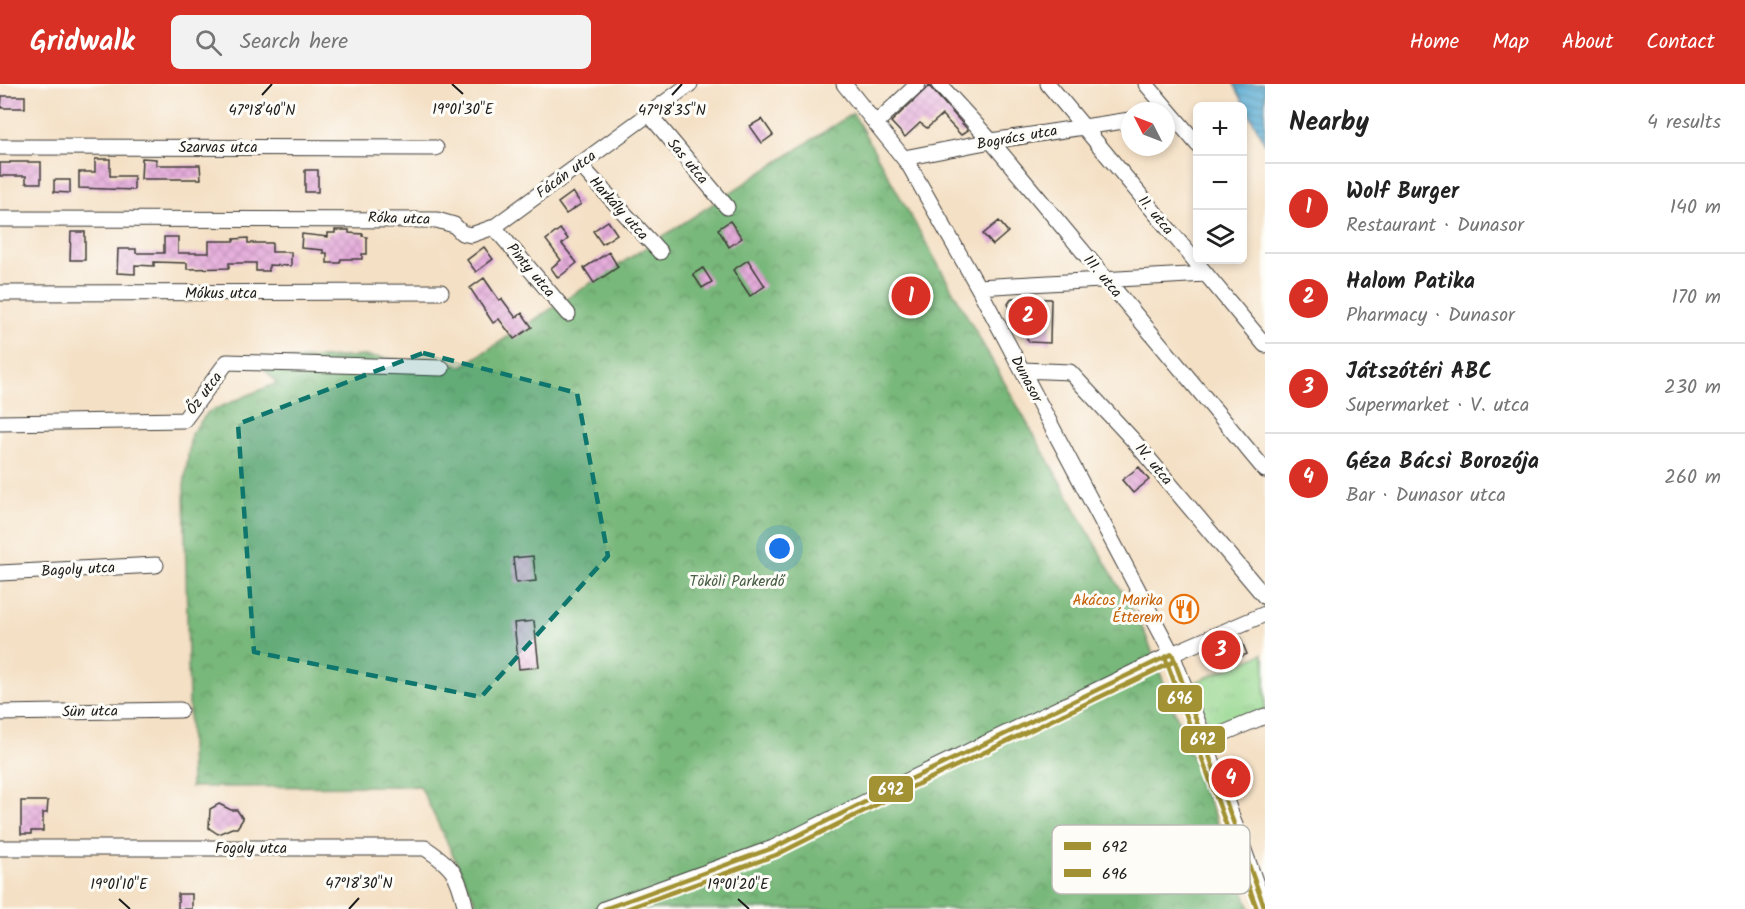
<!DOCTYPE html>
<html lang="en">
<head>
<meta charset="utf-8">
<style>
	:root { --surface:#fff; --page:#f2f2f2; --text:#222; --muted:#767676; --line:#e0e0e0; --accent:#d93025 }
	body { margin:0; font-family:Kalam,sans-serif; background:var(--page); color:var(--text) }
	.controls { position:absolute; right:18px; top:18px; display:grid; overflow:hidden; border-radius:9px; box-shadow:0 3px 9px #0003 }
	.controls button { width:54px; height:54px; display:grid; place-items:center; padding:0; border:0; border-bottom:2px solid var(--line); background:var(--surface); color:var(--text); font:30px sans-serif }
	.compass { position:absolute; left:1121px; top:18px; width:54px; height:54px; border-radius:50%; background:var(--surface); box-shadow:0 3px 9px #0003; rotate:312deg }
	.you { position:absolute; left:780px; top:465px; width:21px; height:21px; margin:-15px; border:4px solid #fff; border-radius:50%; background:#1a73e8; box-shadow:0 0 0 9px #1a73e833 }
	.badge { display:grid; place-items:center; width:39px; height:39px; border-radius:50%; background:var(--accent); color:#fff; font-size:20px; font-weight:700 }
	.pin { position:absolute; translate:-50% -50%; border:3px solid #fff; box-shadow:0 2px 6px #0006 }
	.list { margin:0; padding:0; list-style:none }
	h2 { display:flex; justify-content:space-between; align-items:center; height:78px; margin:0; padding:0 24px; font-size:26px }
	h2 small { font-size:20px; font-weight:400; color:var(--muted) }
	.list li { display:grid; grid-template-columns:39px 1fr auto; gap:18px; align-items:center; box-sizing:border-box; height:90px; padding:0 24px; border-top:2px solid var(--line) }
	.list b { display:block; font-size:22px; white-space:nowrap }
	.list p { margin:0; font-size:20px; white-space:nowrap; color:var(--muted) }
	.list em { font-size:20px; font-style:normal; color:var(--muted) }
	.icon { flex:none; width:33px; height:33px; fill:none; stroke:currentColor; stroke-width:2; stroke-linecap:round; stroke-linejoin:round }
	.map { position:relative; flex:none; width:1265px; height:825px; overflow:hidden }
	header { display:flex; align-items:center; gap:36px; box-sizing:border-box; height:84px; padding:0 30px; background:var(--accent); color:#fff }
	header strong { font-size:28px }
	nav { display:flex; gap:33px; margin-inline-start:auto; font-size:21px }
	.search { width:420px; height:54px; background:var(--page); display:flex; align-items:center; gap:15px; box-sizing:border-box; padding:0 21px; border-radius:9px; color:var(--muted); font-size:22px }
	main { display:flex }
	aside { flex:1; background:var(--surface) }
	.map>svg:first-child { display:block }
	.grass { fill:url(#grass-tufts); stroke:#597a56; stroke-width:1.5 }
	.forest { fill:url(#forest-crowns); stroke:#4a6a4b; stroke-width:1.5 }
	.water { fill:url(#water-rules); stroke:#386276; stroke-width:1.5 }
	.building { fill:url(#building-cross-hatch) }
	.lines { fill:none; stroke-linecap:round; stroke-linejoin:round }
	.minor-casing { stroke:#3c3935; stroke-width:17 }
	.minor { stroke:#fff; stroke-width:15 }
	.bus-1-casing { stroke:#fdfcf7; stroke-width:9 }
	.bus-2-casing { stroke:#fdfcf7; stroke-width:9 }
	.bus-1 { stroke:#a29233; stroke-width:4.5 }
	.bus-2 { stroke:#a29233; stroke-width:4.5 }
	.marked { fill:#0f766e; fill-opacity:0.2; stroke:#0f766e; stroke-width:4.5; stroke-dasharray:12 8; stroke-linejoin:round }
	.ticks { fill:none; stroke:#1c1c1c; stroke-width:2 }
	.labels { text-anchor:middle; stroke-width:6; stroke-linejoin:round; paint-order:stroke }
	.street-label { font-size:15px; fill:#1c1c1c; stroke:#fdfcf7 }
	.park-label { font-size:15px; fill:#475d44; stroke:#fdfcf7 }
	.food-label { font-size:15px; fill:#c56008; stroke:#fdfcf7; text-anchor:end }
	.key { fill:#fdfcf7; stroke:#bab9b5; stroke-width:1.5 }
	.key-label { font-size:16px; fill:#1c1c1c }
	.ticks-label { font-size:15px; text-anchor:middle; fill:#1c1c1c; stroke:#fdfcf7; stroke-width:6; stroke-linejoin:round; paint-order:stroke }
	.line-badge { stroke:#fdfcf7; stroke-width:2 }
	.badge-label { font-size:16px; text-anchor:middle; font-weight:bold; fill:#fff }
</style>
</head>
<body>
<header>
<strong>Gridwalk</strong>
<div class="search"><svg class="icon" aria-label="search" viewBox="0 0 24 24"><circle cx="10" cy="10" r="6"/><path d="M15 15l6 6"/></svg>Search here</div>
<nav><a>Home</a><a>Map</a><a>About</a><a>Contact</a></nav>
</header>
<main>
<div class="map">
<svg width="1265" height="825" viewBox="0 0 1265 825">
	<defs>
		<pattern id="grass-tufts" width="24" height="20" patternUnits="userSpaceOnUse" patternTransform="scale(1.5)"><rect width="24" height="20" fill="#96d78f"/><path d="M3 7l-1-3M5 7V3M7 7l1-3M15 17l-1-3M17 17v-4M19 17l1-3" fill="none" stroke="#81b87b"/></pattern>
		<pattern id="forest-crowns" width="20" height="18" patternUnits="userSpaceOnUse" patternTransform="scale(1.5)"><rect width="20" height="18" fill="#78b87a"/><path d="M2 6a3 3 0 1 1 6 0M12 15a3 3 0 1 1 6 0" fill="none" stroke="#629563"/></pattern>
		<pattern id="water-rules" width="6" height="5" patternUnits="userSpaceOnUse" patternTransform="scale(1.5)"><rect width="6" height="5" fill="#55a9d1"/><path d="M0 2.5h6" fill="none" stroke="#4689a9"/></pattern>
		<pattern id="building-cross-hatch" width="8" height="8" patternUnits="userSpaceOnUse" patternTransform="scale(1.5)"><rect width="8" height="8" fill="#e5addb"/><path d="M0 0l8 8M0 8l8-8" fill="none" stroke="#c494bb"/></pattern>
	</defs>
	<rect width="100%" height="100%" fill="#fdfcf7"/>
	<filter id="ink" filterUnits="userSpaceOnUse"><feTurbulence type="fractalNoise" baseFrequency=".0167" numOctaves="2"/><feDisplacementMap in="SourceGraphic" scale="12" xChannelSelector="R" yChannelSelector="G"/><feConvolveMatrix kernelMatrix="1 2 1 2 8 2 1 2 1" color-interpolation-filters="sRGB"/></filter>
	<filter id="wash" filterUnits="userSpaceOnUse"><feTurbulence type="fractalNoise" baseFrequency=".008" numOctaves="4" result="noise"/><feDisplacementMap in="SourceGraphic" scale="24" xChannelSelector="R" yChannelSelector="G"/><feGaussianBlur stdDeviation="1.35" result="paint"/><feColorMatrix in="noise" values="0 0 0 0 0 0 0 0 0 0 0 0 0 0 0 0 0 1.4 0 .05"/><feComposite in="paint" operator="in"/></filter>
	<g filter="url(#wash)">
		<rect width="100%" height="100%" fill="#f4e0c5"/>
		<!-- grass -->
		<path class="grass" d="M1262,570L1265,577V625L1217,645L1210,642L1191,600Z"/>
		<!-- forest -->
		<path class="forest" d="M853,29L1145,549L1250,825H479L420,702L191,703L184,402L191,350L208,328L277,299L257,277L366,272L463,282Z"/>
		<!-- water -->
		<path class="water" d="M1234,0H1265V60Z"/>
		<g id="blocks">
			<!-- building -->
			<path class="building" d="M929,2L968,46L961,51L942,31L927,44L920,39L905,53L891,38Z
				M2,12H25V24H1Z
				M762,35L773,51L762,59L750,42Z
				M142,74L156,75V81H200L201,95H141Z
				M95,75H110V92H134V106L79,104V88H95Z
				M10,78H41V99H26V92H0V79H10Z
				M305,86H318V108H305Z
				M54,96H70V109L54,108Z
				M573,108L581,120L566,130L558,119Z
				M608,137L617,150L602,160L593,147Z
				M730,137L742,154L729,163L718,145Z
				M999,137L1008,148L993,161L983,150Z
				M560,145L568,155L562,160L577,179L558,194L551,184L561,176L546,156Z
				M335,146H349V149L363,150L362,152L367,153V170H362V175H341L340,179H327V169H323V166L301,164L302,150L328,153V149H335Z
				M71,148H85V176H70Z
				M164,153H178V169H209V157H234V155L248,154V159H272V168H291V182L269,181V187H256V179H229V184L187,185V179L154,178V182L135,181V190L117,189L118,165H136V169H164Z
				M484,163L493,175L476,188L467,176Z
				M609,168L618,183L594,199L584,184Z
				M748,176L765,202L750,212L733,186Z
				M703,184L712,198L702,204L693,190Z
				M484,194L499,216L502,215L516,234L522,229L532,243L514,255L499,235L493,239L470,204Z
				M1012,214L1051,215L1050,259L1029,258L1008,220Z
				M1139,383L1149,396L1133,409L1122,396Z
				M533,472L536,497L516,499L513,474Z
				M534,537L539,583L519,585L514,539Z
				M1240,553L1247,570L1225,579L1218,562Z
				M21,717H48L47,729H43V747H31V750H21Z
				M219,720L231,726H237L243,735L237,744H232L218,750L209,744L210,725Z
				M178,810H192V825H178Z"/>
		</g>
	</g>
	<g filter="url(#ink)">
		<use href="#blocks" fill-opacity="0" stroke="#3c3935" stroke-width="1.5"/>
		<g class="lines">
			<!-- minor casing -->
			<g class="minor-casing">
				<path id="minor" d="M844,0L909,81L978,203L1172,570L1205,657L1265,825
					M939,0L991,57L1265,386
					M1048,0L1265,261
					M1146,0L1198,61
					M649,30L727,123
					M876,39L918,0
					M0,63L436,64
					M904,74L991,57L1130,36
					M579,80L660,168
					M0,135L437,136L454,141L462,149L471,151L494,143L690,0
					M494,143L568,230
					M978,203L1206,190
					M0,209L441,208
					M1022,286L1070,288L1133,356L1265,513
					M0,339L184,336L227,278L442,284
					M0,489L156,481
					M0,629L180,626
					M1205,657L1265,632
					M0,764H425C455,784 458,791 466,825
					M604,825L773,764L909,696L1172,570L1265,530"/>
			</g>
			<!-- minor -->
			<use href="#minor" class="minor"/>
			<!-- bus-1 casing -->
			<g class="bus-1-casing">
				<path id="bus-1" d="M1172,570L1265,825
					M604,825L773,764L909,696L1172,570"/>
			</g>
			<!-- bus-2 casing -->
			<g class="bus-2-casing">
				<path id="bus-2" d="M1165,573L1257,825
					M626,825L776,771L912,703L1175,577"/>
			</g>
			<!-- bus-1 -->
			<use href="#bus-1" class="bus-1"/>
			<!-- bus-2 -->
			<use href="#bus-2" class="bus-2"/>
		</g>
	</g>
	<!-- marked area -->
	<path class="marked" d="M423,269L577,309L608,472L481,613L254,568L238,340Z"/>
	<!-- ticks -->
	<path class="ticks" d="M452,0L463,10M262,11L272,0M672,11L682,0M119,815L130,825M738,815L749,825M349,825L359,814"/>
	<!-- icons -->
	<defs>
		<g id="restaurant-ring" transform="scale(1.5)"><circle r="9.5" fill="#fdfcf7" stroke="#e8710a" stroke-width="1.5"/><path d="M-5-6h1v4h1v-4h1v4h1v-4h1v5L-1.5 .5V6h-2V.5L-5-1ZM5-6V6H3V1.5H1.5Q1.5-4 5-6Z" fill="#e8710a"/></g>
	</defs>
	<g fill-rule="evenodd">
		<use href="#restaurant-ring" x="1184" y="525"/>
	</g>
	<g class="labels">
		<!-- street labels -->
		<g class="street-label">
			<text transform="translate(1017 53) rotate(-10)" y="5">Bogrács utca</text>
			<text x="218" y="68">Szarvas utca</text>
			<text transform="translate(688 77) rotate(50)" y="5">Sas utca</text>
			<text transform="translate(566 90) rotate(-36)" y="5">Fácán utca</text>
			<text transform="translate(619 124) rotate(48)" y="5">Harkály utca</text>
			<text transform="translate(1156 131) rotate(50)" y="5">II. utca</text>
			<text transform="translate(399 134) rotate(2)" y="5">Róka utca</text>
			<text transform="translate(531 186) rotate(50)" y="5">Pinty utca</text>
			<text transform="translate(1103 192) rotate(50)" y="5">III. utca</text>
			<text x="221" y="214">Mókus utca</text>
			<text transform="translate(1027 295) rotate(62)" y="5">Dunasor</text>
			<text transform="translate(204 309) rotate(-53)" y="5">Őz utca</text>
			<text transform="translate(1154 380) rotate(50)" y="5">IV. utca</text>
			<text transform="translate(78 485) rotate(-3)" y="5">Bagoly utca</text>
			<text transform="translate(90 627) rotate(-1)" y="5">Sün utca</text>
			<text x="251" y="769">Fogoly utca</text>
		</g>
		<!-- park labels -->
		<g class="park-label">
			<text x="737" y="502">Tököli Parkerdő</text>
		</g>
		<!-- food labels -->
		<g class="food-label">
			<text x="1163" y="521">Akácos Marika<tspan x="1163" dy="17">Étterem</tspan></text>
		</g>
	</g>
	<!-- legend -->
	<rect x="1052" y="741" width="198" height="69" rx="9" class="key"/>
	<rect x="1064" y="758" width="27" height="8" fill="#a29233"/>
	<rect x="1064" y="785" width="27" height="8" fill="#a29233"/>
	<g class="key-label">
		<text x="1102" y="768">692</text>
		<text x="1102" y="795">696</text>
	</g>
	<g class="ticks-label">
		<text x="463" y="30">19°01'30"E</text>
		<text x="262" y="31">47°18'40"N</text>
		<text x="672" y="31">47°18'35"N</text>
		<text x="359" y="804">47°18'30"N</text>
		<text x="119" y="805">19°01'10"E</text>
		<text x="738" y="805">19°01'20"E</text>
	</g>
	<g class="line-badge">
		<rect x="1157" y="600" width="46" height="29" rx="6" fill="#a29233"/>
		<rect x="1180" y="641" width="46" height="29" rx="6" fill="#a29233"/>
		<rect x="868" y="691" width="46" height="28" rx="6" fill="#a29233"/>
	</g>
	<g class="badge-label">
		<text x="1180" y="620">696</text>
		<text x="1203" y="661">692</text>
		<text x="891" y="711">692</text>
	</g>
</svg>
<div class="controls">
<button>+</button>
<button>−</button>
<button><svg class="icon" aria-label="layers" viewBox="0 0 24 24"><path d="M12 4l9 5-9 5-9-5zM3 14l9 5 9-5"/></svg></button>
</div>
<svg class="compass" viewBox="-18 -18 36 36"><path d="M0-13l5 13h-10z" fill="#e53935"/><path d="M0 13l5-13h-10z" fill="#767676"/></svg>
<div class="you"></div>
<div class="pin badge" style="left:911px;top:212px">1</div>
<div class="pin badge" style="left:1028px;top:232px">2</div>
<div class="pin badge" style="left:1221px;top:566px">3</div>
<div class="pin badge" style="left:1231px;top:694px">4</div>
</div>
<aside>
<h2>Nearby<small>4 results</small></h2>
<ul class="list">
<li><span class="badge">1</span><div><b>Wolf Burger</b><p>Restaurant · Dunasor</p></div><em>140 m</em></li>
<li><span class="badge">2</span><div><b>Halom Patika</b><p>Pharmacy · Dunasor</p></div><em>170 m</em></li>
<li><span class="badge">3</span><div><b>Játszótéri ABC</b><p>Supermarket · V. utca</p></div><em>230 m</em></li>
<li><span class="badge">4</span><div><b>Géza Bácsi Borozója</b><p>Bar · Dunasor utca</p></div><em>260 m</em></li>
</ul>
</aside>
</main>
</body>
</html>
